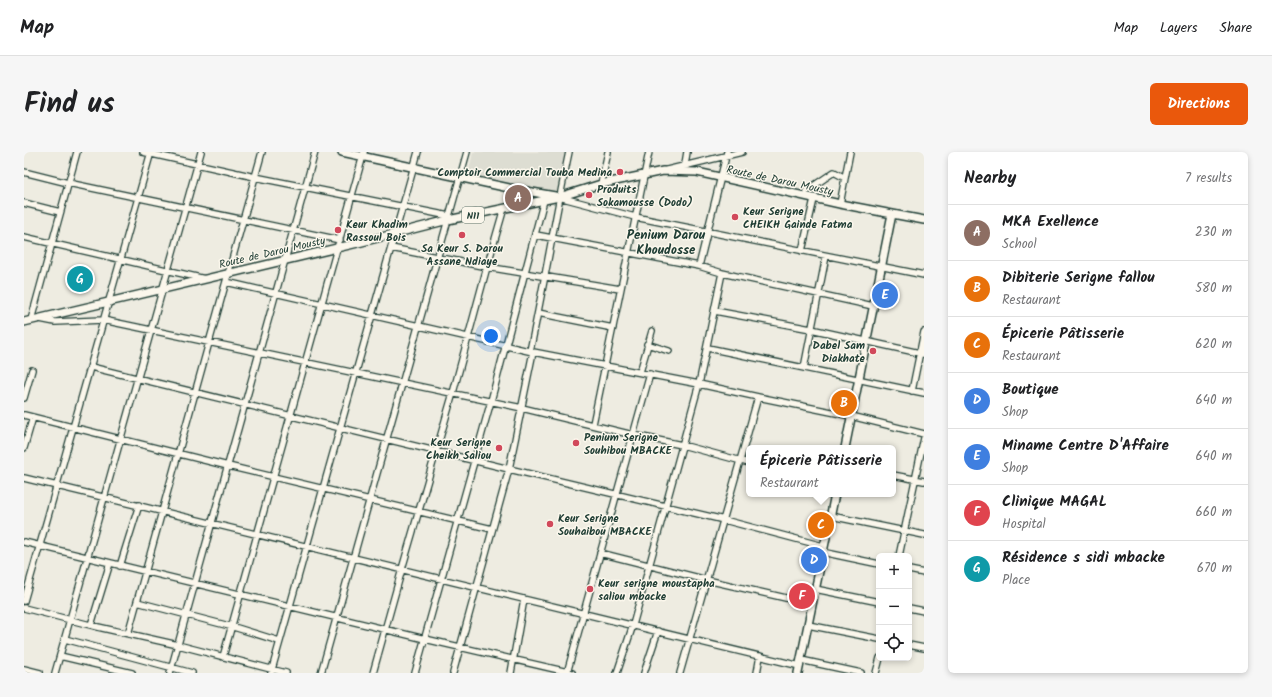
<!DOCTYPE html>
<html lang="en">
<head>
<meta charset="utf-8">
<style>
	:root { --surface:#fff; --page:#f6f6f6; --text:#202124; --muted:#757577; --line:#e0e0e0; --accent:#ea580c }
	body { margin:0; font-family:Kalam,sans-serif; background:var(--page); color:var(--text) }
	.controls { position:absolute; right:12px; bottom:12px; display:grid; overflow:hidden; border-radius:6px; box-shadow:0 2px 6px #0003 }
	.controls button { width:36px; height:36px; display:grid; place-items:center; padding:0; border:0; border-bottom:1px solid var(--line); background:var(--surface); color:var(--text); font:20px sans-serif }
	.you { position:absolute; left:467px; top:184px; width:14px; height:14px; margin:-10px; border:3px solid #fff; border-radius:50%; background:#1a73e8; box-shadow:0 0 0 6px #1a73e833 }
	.badge { display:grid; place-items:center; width:26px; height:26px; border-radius:50%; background:var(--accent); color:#fff; font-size:13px; font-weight:700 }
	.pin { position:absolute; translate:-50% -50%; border:2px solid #fff; box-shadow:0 1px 4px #0006 }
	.popup { position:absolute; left:722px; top:293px; width:150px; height:52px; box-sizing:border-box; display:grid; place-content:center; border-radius:6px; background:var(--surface); filter:drop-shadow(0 1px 3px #0005); font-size:13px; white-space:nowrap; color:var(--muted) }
	.popup b { font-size:15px; color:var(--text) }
	.popup::after { content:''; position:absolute; left:50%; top:100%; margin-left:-8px; border:8px solid transparent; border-top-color:var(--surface) }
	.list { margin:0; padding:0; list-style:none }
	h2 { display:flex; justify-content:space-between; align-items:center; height:52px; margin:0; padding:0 16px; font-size:17px }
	h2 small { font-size:13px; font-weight:400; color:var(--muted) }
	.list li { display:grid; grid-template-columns:26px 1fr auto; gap:12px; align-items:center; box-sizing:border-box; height:56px; padding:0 16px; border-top:1px solid var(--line) }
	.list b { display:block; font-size:15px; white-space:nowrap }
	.list p { margin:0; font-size:13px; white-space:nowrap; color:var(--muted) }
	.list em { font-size:13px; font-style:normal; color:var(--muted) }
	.icon { flex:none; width:22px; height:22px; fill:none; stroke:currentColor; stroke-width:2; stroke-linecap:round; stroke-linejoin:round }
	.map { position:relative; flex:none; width:900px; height:521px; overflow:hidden; border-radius:6px }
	header { display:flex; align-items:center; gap:24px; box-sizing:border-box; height:56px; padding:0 20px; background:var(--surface); border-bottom:1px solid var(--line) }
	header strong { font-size:19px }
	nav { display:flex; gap:22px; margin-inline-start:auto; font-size:14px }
	.intro { display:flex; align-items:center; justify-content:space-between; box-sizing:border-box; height:96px; padding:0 24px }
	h1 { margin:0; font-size:28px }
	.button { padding:10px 18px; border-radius:6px; background:var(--accent); color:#fff; font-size:14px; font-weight:700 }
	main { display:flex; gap:24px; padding:0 24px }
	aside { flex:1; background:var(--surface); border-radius:6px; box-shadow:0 2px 6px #0003 }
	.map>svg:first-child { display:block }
	.built { fill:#ddddd2 }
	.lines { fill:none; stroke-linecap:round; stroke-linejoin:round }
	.minor-casing { stroke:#1f3d34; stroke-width:8 }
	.major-casing { stroke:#1f3d34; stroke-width:10 }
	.minor { stroke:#fbf7ec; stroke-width:5.5 }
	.major { stroke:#fbf7ec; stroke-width:7 }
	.poi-dot { fill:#d1495b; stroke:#fbf7ec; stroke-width:1.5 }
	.labels { text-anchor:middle; stroke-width:3; stroke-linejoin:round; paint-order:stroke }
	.shield { fill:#fbf7ec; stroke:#61756b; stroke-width:1 }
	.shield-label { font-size:10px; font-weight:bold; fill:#1f3d34 }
	.poi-label { font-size:11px; font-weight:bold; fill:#1f3d34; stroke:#fbf7ec; text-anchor:start }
	.street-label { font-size:11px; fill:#1f3d34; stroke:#fbf7ec }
	.quarter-label { font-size:13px; font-weight:bold; fill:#1f3d34; stroke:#fbf7ec }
</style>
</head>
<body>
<header>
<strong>Map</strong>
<nav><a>Map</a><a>Layers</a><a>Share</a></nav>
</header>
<div class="intro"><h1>Find us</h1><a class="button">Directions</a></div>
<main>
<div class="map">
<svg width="900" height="521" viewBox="0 0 900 521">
	<rect width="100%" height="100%" fill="#eeece1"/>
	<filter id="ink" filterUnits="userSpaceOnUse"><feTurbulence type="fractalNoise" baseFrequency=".025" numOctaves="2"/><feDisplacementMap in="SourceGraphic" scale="8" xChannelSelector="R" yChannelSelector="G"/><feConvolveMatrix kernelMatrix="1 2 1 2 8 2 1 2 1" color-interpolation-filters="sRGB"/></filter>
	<g filter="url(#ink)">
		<!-- built -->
		<path class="built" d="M449,0H544L534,45L444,25Z"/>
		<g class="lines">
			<!-- minor casing -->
			<g class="minor-casing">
				<path id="minor" d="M119,0L231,25L425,64
					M661,12L663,0
					M643,18L718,0
					M0,20L44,31L316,88
					M577,32L584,0
					M782,39L810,20L821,26
					M535,45L611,65L900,123
					M0,51L36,60
					M816,52L826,0
					M512,83L675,114L698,121L849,154
					M0,85L181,127
					M367,96L463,115L596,137
					M778,99L790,47
					M675,114L703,0
					M202,130L509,200L675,232L734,245L827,264L900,282
					M691,159L787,177L900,202
					M514,161L589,176
					M16,167L31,170L79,168L498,256L609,283L658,293L725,311
					M7,168L53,0
					M623,192L645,199
					M684,196L900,241
					M506,199C520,133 531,66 545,0
					M67,215L485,317L700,368L799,394
					M780,216L802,104
					M616,220L628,179
					M888,239L900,180
					M0,246L8,218
					M0,263L204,314L468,377
					M569,272L625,0
					M0,296L9,265
					M869,323L900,329
					M0,326L776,514
					M807,364L900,383
					M0,390L401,487L548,521
					M798,400L855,412
					M576,401L683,428L788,452
					M875,404L900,286
					M96,414L115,353
					M885,418L900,421
					M791,437L855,450
					M0,449L127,0
					M113,450L213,476L255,489
					M0,456L74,475L154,493L262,521
					M885,456L900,459
					M67,473L86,411
					M784,473L855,487
					M104,482L238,0
					M41,487L168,521
					M885,493L900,496
					M36,504L108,521
					M199,505L340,0
					M777,508L837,521
					M0,517L16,521
					M31,521L177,0
					M146,521L291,0
					M247,521L394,0
					M297,521L443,0
					M349,521L378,417L429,241L463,115L480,56
					M391,521L467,249L520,48
					M429,521L485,317L509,200
					M487,521L500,447
					M543,521L626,222
					M593,521L609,473L675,232L698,121
					M620,521L634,479
					M656,521L734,245
					M733,521L736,504
					M852,521L856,506"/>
			</g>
			<!-- major casing -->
			<g class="major-casing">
				<path id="major" d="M318,0L485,36L531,44
					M0,170L334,91L424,68L535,45L577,32L639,19L673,20L816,52L900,68
					M821,296L868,62
					M774,521L811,342"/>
			</g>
			<!-- minor -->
			<use href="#minor" class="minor"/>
			<!-- major -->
			<use href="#major" class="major"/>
		</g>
	</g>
	<!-- markers -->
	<g class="poi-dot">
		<circle cx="596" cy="20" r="4"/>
		<circle cx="565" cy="43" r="4"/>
		<circle cx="711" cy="65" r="4"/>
		<circle cx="314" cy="78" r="4"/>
		<circle cx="438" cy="83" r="4"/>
		<circle cx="849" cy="199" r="4"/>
		<circle cx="552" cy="291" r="4"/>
		<circle cx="475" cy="296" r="4"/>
		<circle cx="526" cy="372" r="4"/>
		<circle cx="566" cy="437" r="4"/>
	</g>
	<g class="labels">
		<!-- shield labels -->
		<rect class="shield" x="438" y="55" width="22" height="16" rx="3"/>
		<g class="shield-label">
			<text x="449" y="67">N11</text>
		</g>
		<!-- poi labels -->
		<g class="poi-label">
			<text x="588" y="24" text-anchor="end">Comptoir Commercial Touba Medina</text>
			<text x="573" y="41">Produits<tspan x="573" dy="13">Sokamousse (Dodo)</tspan></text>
			<text x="719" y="63">Keur Serigne<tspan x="719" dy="13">CHEIKH Gainde Fatma</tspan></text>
			<text x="322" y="76">Keur Khadim<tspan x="322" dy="13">Rassoul Bois</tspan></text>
			<text x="438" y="100" text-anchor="middle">Sa Keur S. Darou<tspan x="438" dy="13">Assane Ndiaye</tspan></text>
			<text x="841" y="197" text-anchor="end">Dabel Sam<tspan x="841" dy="13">Diakhate</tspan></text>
			<text x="560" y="289">Penium Serigne<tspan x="560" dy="13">Souhibou MBACKE</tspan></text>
			<text x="467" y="294" text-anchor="end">Keur Serigne<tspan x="467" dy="13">Cheikh Saliou</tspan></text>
			<text x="534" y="370">Keur Serigne<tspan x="534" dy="13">Souhaibou MBACKE</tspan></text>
			<text x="574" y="435">Keur serigne moustapha<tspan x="574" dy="13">saliou mbacke</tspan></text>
		</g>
		<!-- street labels -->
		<g class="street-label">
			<text transform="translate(756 28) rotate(12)" y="4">Route de Darou Mousty</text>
			<text transform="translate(248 100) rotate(-13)" y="4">Route de Darou Mousty</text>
		</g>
		<!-- quarter labels -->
		<g class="quarter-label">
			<text x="642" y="87">Penium Darou<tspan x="642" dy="15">Khoudosse</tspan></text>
		</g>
	</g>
</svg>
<div class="controls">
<button>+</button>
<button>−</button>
<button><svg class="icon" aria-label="locate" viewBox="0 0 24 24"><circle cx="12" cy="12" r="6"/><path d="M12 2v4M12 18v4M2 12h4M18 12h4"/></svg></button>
</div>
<div class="you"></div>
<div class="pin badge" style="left:494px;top:46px;background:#8d6e63">A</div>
<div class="pin badge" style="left:820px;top:251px;background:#e8710a">B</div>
<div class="pin badge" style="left:797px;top:373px;background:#e8710a">C</div>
<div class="popup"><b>Épicerie Pâtisserie</b>Restaurant</div>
<div class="pin badge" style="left:790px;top:408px;background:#3f7fe0">D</div>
<div class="pin badge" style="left:861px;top:143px;background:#3f7fe0">E</div>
<div class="pin badge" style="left:778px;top:444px;background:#e0444e">F</div>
<div class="pin badge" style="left:56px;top:127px;background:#0f9aa8">G</div>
</div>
<aside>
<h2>Nearby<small>7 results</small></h2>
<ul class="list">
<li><span class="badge" style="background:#8d6e63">A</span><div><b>MKA Exellence</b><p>School</p></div><em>230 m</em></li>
<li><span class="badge" style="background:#e8710a">B</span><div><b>Dibiterie Serigne fallou</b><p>Restaurant</p></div><em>580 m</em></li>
<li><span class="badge" style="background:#e8710a">C</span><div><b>Épicerie Pâtisserie</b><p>Restaurant</p></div><em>620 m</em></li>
<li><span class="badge" style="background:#3f7fe0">D</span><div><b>Boutique</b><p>Shop</p></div><em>640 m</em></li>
<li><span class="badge" style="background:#3f7fe0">E</span><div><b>Miname Centre D'Affaire</b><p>Shop</p></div><em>640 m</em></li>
<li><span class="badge" style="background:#e0444e">F</span><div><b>Clinique MAGAL</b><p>Hospital</p></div><em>660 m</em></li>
<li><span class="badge" style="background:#0f9aa8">G</span><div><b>Résidence s sidi mbacke</b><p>Place</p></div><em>670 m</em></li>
</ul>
</aside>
</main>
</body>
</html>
